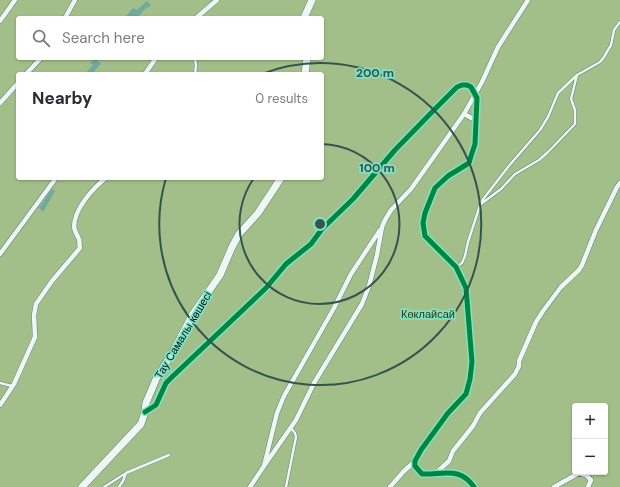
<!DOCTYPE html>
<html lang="en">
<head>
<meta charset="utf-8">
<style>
	:root { --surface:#fff; --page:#f7f7f7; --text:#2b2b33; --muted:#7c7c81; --line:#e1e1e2 }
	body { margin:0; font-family:"DM Sans",sans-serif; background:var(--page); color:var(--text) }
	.controls { position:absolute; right:12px; bottom:12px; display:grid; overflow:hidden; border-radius:4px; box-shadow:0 1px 3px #0004 }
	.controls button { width:36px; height:36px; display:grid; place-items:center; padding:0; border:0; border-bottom:1px solid var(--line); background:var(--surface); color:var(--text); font:20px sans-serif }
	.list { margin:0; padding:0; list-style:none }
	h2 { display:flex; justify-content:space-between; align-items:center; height:52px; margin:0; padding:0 16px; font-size:17px }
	h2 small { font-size:13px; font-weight:400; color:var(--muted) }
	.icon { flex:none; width:22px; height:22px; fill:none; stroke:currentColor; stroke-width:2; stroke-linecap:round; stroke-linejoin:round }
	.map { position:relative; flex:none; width:620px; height:487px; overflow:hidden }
	.search { position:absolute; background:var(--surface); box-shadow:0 1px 3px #0004; left:16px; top:16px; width:308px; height:44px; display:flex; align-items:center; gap:10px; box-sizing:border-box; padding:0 14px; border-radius:4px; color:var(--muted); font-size:15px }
	.panel { position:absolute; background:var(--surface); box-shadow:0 1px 3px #0004; left:16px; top:72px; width:308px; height:108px; border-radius:4px }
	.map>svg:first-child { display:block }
	.green { fill:#a2bf89; fill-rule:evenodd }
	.building { fill:#70aa9d }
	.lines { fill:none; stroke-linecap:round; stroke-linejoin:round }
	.lane-casing { stroke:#5f8278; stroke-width:3.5 }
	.street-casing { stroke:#5f8278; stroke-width:5.5 }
	.secondary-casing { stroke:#5f8278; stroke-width:8 }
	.lane { stroke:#eff7f5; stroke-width:2.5 }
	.street { stroke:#eff7f5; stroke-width:4.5 }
	.secondary { stroke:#eff7f5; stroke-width:7 }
	.cycleway-casing { stroke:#7fe2c7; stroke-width:8 }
	.cycleway { stroke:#00873e; stroke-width:5 }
	.ring { fill:none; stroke:#35544c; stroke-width:2 }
	.labels { text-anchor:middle; stroke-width:3.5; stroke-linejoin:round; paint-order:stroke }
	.park-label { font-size:11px; fill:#343807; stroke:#7fe2c7 }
	.street-label { font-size:11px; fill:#01140f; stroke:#7fe2c7 }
	.centre { fill:#35544c; stroke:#7fe2c7; stroke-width:2 }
	.ring-label { font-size:12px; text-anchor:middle; font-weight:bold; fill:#35544c; stroke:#7fe2c7; stroke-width:3.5; stroke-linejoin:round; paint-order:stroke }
</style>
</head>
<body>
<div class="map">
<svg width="620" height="487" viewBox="0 0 620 487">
	<rect width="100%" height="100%" fill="#95ccbc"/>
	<!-- green -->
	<path class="green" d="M0,0H620V487H0ZM18,18H322V58H18ZM18,74H322V178H18ZM575,406H605V472H575Z"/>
	<!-- building -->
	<path class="building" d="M147,1L151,5L148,8L147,7L137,18H128L126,16L133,8L137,10Z
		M95,58L101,64L94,71L97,74H85L93,65L90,63Z
		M52,189L55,191L43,212L39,208Z"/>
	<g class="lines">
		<!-- lane casing -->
		<g class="lane-casing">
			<path id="lane" d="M195,74L196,66L195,58
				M481,204L501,189L515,174L539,160L548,152L575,124V110L571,99L577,75
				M456,267L462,263L465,256L468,242L481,202L508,167L540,130L548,117L558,93L577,75L600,62L604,57L611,45L614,30L620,22
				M0,383L12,386
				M104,487L126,473L169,455
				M119,487L123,481L126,473
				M286,487L296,437L295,433L291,428"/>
		</g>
		<!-- street casing -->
		<g class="street-casing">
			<path id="street" d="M65,18L75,0
				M196,18L217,0
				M0,21L15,0
				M26,74L41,58
				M145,74L156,58
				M0,103L18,83
				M464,114L477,121
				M0,254L56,178
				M0,405L14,384L35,337L34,315L36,304L52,281L80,248C79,245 80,242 79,239C77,235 75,232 74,227C74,209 93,188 106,178
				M145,412L156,405L166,383L172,377L266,288L286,264L311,244L322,229L353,199L395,150L434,110L457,87L462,85H467L471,87L477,98L475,144L471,156L469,163L448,176L435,188L425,213L423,223L425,236L456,267L466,288L472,362L470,379L466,394L448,413L421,450L415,461V466L422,474C443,475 460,466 474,487
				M264,466L296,420L314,383L362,304L369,286L377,255L382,227L385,220L391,210L411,189L464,114L482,82L498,47L528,0
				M435,474L449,461L453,451L473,426L480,413L515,374L519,366V361L536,322L543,311L561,287L579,270L582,265L596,230L617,187L620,183
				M250,487L264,466L277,413L284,396L334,308L351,274L380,230
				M390,487L403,472L415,461
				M554,487L579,473L586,475L591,480L588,487"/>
		</g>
		<!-- secondary casing -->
		<g class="secondary-casing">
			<path id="secondary" d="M304,18L312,0
				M305,74L307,58
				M82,487L141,424L145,412L146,403L157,377L174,350L193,314L220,275L232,247L239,234L258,213L281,178"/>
		</g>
		<!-- lane -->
		<use href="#lane" class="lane"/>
		<!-- street -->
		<use href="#street" class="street"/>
		<!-- secondary -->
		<use href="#secondary" class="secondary"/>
		<!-- cycleway casing -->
		<g class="cycleway-casing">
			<path id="cycleway" d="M145,412L156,405L166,383L172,377L266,288L286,264L311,244L322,229L353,199L395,150L434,110L457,87L462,85H467L471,87L477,98L475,144L471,156L469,163L448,176L435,188L425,213L423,223L425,236L456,267L466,288L472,362L470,379L466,394L448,413L421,450L415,461V466L422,474C443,475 460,466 474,487"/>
		</g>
		<!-- cycleway -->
		<use href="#cycleway" class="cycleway"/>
	</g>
	<!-- distance rings -->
	<g class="ring">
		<path d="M322 144A80 80 0 1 1 254 178"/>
		<path d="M262 74A161 161 0 1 1 166 178"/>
	</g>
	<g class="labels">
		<!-- park labels -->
		<g class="park-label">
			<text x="428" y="318">Көклайсай</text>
		</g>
		<!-- street labels -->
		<g class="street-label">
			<text transform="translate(183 335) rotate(-59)" y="4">Тау Самалы көшесі</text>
		</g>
	</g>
	<circle cx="320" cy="224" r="6" class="centre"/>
	<g class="ring-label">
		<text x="375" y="77">200 m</text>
		<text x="377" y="172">100 m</text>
	</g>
</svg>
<div class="controls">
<button>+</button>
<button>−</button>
</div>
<div class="search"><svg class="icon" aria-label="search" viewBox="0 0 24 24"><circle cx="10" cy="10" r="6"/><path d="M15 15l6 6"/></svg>Search here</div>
<section class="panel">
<h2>Nearby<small>0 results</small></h2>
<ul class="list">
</ul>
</section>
</div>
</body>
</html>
